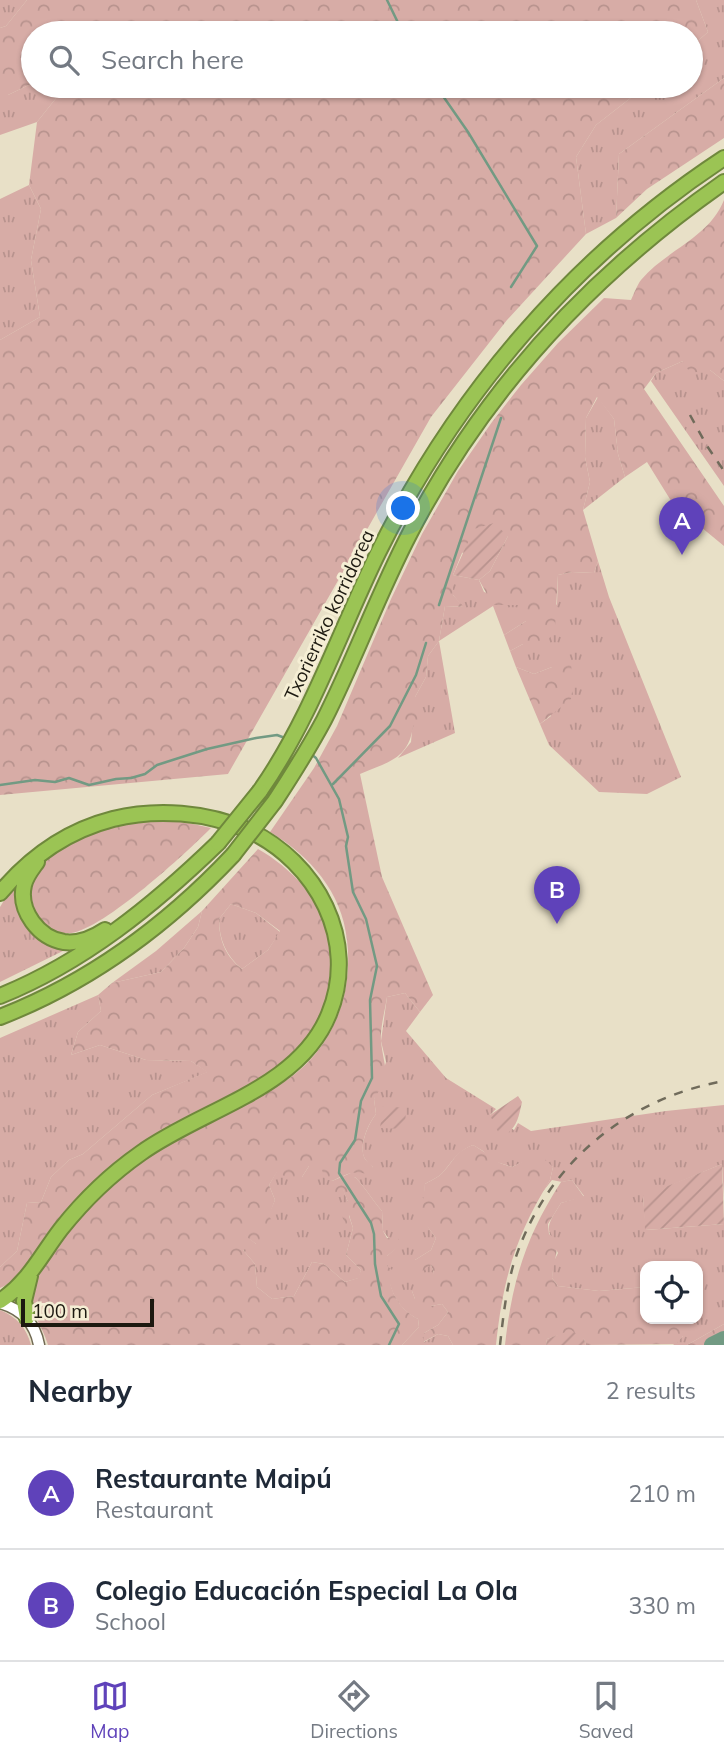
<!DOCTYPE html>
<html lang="en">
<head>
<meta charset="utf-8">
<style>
	:root { --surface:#fff; --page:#f2f2f3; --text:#1f2937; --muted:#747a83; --line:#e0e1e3; --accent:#5f42ba }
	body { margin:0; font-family:Mulish,sans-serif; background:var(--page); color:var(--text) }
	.controls { position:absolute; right:21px; bottom:21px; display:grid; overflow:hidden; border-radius:14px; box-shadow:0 2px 5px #0004 }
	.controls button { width:63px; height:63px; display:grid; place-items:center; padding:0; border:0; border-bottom:2px solid var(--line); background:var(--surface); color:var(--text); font:35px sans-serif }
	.scale { position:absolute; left:21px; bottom:18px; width:133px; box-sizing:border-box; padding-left:7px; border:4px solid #1c1910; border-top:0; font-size:19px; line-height:24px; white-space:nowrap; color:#1c1910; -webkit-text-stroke:5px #f5eed4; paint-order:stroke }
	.you { position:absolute; left:404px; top:509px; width:24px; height:24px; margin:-18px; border:5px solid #fff; border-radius:50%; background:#1a73e8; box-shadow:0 0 0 10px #1a73e833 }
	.badge { display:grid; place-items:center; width:46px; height:46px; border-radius:50%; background:var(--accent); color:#fff; font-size:23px; font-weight:700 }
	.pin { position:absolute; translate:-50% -58px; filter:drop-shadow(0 2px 4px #0008) }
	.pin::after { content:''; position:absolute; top:37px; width:24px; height:21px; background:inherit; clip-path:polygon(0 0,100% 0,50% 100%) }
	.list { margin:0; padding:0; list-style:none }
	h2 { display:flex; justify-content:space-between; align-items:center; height:91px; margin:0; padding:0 28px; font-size:30px }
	h2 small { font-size:23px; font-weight:400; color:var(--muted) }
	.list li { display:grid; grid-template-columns:46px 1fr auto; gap:21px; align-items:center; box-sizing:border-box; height:112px; padding:0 28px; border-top:2px solid var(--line) }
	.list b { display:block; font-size:26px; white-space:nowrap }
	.list p { margin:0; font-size:23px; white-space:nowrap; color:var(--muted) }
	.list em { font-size:23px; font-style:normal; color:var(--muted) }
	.icon { flex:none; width:38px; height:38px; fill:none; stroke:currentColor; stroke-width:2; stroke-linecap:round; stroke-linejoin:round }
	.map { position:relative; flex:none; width:724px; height:1345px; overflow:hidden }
	.search { position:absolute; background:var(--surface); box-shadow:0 2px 5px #0004; left:21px; right:21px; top:21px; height:77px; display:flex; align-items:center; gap:18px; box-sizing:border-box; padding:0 24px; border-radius:38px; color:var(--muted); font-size:26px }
	.sheet { height:315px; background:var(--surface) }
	nav { display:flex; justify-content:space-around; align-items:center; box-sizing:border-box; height:98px; border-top:2px solid var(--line); background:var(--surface); font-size:19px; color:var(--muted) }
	nav a { display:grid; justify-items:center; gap:4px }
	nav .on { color:var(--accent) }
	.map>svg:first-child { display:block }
	.grass { fill:url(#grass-tufts) }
	.forest { fill:url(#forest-crowns); fill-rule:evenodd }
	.garden { fill:url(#garden-furrows) }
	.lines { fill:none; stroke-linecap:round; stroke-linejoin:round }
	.stream { stroke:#729a83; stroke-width:2.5 }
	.river { stroke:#729a83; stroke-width:16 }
	.tertiary-casing { stroke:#716a54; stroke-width:13 }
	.motorway-casing { stroke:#6f883c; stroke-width:18 }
	.tertiary { stroke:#fff; stroke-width:10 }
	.motorway { stroke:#9bc454; stroke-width:14 }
	.rail { stroke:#706b5b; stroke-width:2.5; stroke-dasharray:9 9; stroke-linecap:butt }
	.motorway-bridge-casing { stroke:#6f883c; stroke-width:18; stroke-linecap:butt }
	.motorway-bridge { stroke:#9bc454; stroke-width:14 }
	.labels { text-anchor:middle; stroke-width:6; stroke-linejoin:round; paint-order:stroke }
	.street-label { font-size:19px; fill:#1c1910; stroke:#f5eed4 }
</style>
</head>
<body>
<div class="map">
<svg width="724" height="1345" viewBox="0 0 724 1345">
	<defs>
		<pattern id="grass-tufts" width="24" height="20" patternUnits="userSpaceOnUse" patternTransform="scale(1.75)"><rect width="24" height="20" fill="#d7aca6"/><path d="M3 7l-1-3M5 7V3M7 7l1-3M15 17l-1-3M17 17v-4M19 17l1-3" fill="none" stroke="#b8938e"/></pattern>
		<pattern id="forest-crowns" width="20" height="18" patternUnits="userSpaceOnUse" patternTransform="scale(1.75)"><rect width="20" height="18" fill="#d7aca6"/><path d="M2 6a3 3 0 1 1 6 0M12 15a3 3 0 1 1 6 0" fill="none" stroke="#b8938e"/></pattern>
		<pattern id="garden-furrows" width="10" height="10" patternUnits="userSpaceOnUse" patternTransform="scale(1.75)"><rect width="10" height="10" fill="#d7aca6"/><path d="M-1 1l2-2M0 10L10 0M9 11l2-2" fill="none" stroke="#b8938e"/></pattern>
	</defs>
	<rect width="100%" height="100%" fill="#e8e0c7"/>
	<!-- grass -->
	<path class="grass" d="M0,0H27L6,26L0,28Z
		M696,0H724V78L619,154L616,218L586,234L576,157L596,125L646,86H691V47L708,32Z
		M33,83V86H48L57,97L37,122L0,135V95H8Z
		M29,185L41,209L31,260L40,317L0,340V199Z
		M683,361L710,370L724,381V486L651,381L656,373Z
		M598,397L614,419L618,454L625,477L583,510L590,482L585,457L586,418Z
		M598,561L609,597L681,777L647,794L599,792L549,745L540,724L551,716L552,667L534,674L516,667L510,651L523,644L557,604L558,575L572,572L594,573Z
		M453,575L479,580L484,592L526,604V621L504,635L493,606L439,641L455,733L398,758L411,742L415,697L426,677L428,656L439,641L445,606L463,607L453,595Z
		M11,889L15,890C17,926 33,943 67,949L0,982V907Z
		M231,904L256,913L280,932L268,950L242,969C226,956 219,939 219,919Z
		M202,911L198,927L184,948L161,972L112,983L156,951Z
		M405,993L420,1012L406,1031L446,1078L496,1109L490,1115L514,1130L518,1123L531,1131L666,1111L724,1105V1198L722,1164L643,1197L646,1230L724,1224V1324L687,1345H673L683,1336V1319H698V1266H645V1287L599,1291L558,1286L552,1278L553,1263L558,1253C545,1226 546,1227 561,1203L584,1196L572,1180L562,1182L552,1180L541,1194L550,1180L553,1167C540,1157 526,1160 512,1167L490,1160L483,1151L473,1145C458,1151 454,1159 444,1171C440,1177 431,1180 425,1184C424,1211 418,1215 436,1238L431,1250L415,1260L431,1265L434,1273L431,1293L412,1291L415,1299L431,1306L442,1304L448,1312L438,1325L424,1333V1342L438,1334L448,1336L453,1345H402L419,1327L418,1319C394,1307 386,1282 387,1256L396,1248L383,1231L382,1211C372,1200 366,1188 355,1177L343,1189L348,1202L346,1225L348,1213L353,1228L346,1255L361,1270L359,1278L345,1282L324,1264L312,1262L294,1296L272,1299L257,1287L255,1264L243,1250V1233L256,1244L275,1200L269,1185L277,1171L302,1177L309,1166H321L332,1181L353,1172L373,1167C370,1165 367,1162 365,1159C358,1147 368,1124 376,1114L374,1099L386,1062L381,1041L387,997Z
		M98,995L101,1011L78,1032L71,1055L100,1045L146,1060L191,1061L208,1072L152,1095L83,1154L69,1160L51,1177L41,1202L27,1203L17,1251L0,1267V1038Z
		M0,1310C17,1317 26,1327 31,1345H0Z"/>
	<!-- forest -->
	<path class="forest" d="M27,0H696L708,32L691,47V33H33V83L8,95H0V28L6,26Z
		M724,78V138L647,189L616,218L619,154Z
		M48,86H646L596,125L576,157L586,234L507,320L431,417L228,774L0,795V340L40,317L31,260L41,209L29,185L37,122L57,97Z
		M724,200V381L710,370L690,373L683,361L656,373L644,389L724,506V546L673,504L647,462L625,477L618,454L614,419L597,397L586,418L585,457L590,482L583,510L598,561L594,573L572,572L558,575L555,628L544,648L523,644L510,651L504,635L526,621V605H493L479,580L490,571L508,536L462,553L453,575V595L464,607L445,606L439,641L428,656L426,677L415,697L423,719L413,726C409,759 388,762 360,774L382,877L433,995L420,1012L405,993L387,997C385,1011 380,1028 381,1041C384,1070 392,1071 374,1099L376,1114C368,1124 358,1146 365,1159C366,1161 372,1165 373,1167L368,1175C355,1169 345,1175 332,1181L325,1179L321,1167L309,1166L302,1177L293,1181L277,1172L269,1185L275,1200L269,1216L278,1230L269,1246L256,1244L243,1234V1250L255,1264L257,1287L272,1299L294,1296L312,1262L324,1264L345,1282L358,1278L361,1270L346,1255L353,1228L349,1215L346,1227L339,1208L348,1202L343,1190L332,1194L331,1188L355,1177C366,1188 372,1200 382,1211L383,1231L387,1238L399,1239L397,1248L387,1256V1266L396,1273L390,1282C393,1298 404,1312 418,1319L419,1327L402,1345H48C43,1326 28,1311 31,1291C33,1274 54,1250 64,1237C88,1206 116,1178 148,1156C189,1128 237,1112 279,1085C330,1055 354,997 347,940C342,892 310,856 270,832L314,768L337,726L391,599L422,534L458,471L492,422L521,385L558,343L604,298L631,300C634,294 637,285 641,280C666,250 709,238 724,200Z
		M571,664L573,685L571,699L540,724L516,667L534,674L552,667Z
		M175,820L211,828C186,853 104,929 71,933C45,937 26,905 32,882C35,871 45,860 54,853C89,826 133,820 175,820Z
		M258,849C289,866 327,904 331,941C336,987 326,1020 294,1053C288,1059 282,1067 275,1071C256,1084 234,1092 214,1103C176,1123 140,1144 106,1171C86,1187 67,1208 51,1228C35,1248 25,1278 0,1288V1267L17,1251L27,1203L41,1202L51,1177L69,1160L83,1154L152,1095L207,1072L191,1061L146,1060L100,1045L71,1055L78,1032L101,1011L98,995L112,983L161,972L184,948L198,927L202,911ZM231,904L256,913L280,931L268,950L242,969C225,956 219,939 219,919Z
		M473,1145C491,1155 490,1161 512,1167L524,1161L526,1153L536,1151L553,1167L550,1180C515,1237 503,1279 496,1345H453L448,1336L438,1334L423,1342L424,1333L438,1325L448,1312L442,1304L431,1306L428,1315L412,1305L415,1299L412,1291L420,1288L430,1292L426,1285L434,1273L431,1265L420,1273L412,1272L415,1260L431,1250L436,1238L424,1222L416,1205L423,1200L425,1184C431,1180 440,1177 444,1171C456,1158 455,1152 473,1145Z
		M572,1180L584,1197L561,1203L548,1224L549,1234L557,1240C558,1254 553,1264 552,1278L558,1286L599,1291L645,1287V1319H683V1336L676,1344L586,1345L584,1339L559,1335L547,1339L546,1345H505C512,1281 526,1236 561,1182Z
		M724,1324V1345H687Z"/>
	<!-- garden -->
	<path class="garden" d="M494,523L508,536L490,571L479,580L453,575L474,529Z
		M518,1096L522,1102C518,1120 517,1128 501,1138L490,1115Z
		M383,1106L406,1108L405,1129L380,1128Z
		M722,1164L724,1224L645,1230L643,1196Z
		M571,1330L584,1339L586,1345H546L547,1339Z"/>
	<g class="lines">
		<!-- stream -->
		<path class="stream" d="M387,0L403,33
			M436,86L468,132L537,246L511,287
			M439,605L501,418
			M311,754L316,758L339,799L348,837L346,846L353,892L366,919L377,966L370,1000L372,1078L361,1101L355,1140L340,1163L339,1173L371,1223L374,1234L375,1264L381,1296L399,1324L389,1345
			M333,784L390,726L416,675L426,643
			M0,785L35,780L55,782L69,778L89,785L116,779L131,778L145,774L157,765L207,749L256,738L277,735L285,738"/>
		<!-- river -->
		<path class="river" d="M712,1345L724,1339"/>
		<!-- tertiary casing -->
		<g class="tertiary-casing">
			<path id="tertiary" d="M0,1303C21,1309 35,1323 39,1345"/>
		</g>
		<!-- motorway casing -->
		<g class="motorway-casing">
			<path id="motorway" d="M260,791C311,718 339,633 378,553C456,394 575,256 724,158
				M275,801C292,775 309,748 324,720C355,659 378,594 410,533C484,390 594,273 724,182
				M37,862C32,869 26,876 24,885C18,911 39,938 64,942C79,944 93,938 105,930
				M0,893C30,857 66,831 113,819C157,808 206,812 248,830C317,862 359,941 329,1014C299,1089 202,1109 141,1153C111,1174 84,1200 61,1229C41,1255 28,1283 0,1301
				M0,996C84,962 154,905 218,843
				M0,1017C90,982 167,925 233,855
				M27,1318L24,1301L30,1276"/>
		</g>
		<!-- tertiary -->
		<use href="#tertiary" class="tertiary"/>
		<!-- motorway -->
		<use href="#motorway" class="motorway"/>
		<!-- rail -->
		<path class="rail" d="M690,415L707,446L724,471
			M500,1345C503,1318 506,1291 513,1266C543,1167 624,1099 724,1081"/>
		<!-- motorway-bridge casing -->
		<g class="motorway-bridge-casing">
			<path id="motorway-bridge" d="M218,843L260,791
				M233,855L275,801"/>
		</g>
		<!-- motorway-bridge -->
		<use href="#motorway-bridge" class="motorway-bridge"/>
	</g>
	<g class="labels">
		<!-- street labels -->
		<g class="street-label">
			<text transform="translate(329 615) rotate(-65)" y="7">Txorierriko korridorea</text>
		</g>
	</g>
</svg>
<div class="controls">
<button><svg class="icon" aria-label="locate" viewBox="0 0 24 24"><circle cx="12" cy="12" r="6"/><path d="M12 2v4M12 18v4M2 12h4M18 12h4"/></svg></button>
</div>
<div class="scale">100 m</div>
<div class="you"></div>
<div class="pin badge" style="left:682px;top:555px">A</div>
<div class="pin badge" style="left:557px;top:924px">B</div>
<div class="search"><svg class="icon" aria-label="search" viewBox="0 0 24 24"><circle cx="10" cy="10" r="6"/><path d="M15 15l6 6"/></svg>Search here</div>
</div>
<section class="sheet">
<h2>Nearby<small>2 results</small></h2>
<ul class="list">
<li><span class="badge">A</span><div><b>Restaurante Maipú</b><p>Restaurant</p></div><em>210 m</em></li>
<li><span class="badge">B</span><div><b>Colegio Educación Especial La Ola</b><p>School</p></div><em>330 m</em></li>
</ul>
</section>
<nav>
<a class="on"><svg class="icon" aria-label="map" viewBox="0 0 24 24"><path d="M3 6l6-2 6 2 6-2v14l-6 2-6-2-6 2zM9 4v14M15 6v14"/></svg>Map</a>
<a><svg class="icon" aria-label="directions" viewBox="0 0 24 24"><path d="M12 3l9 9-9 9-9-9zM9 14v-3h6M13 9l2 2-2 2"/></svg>Directions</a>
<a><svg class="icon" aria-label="saved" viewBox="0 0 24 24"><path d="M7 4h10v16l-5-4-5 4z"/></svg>Saved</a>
</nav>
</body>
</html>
